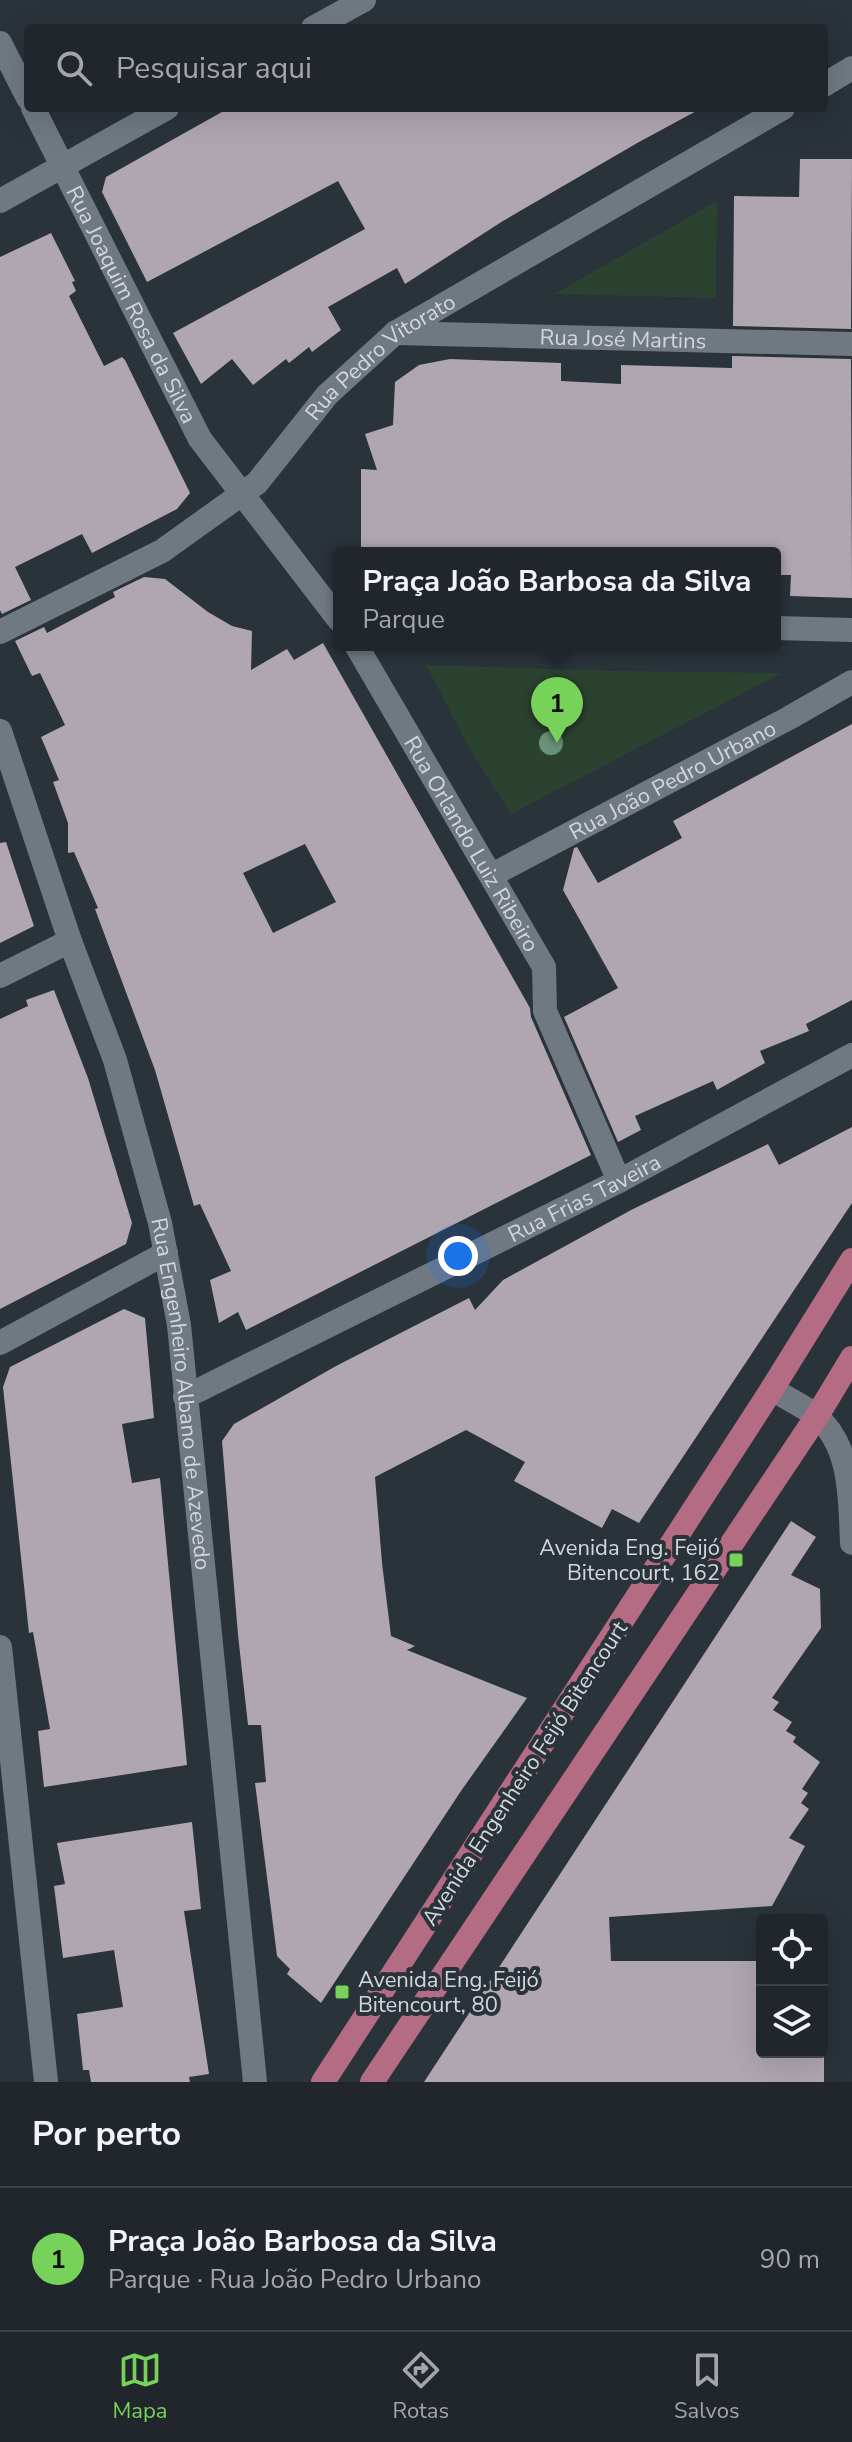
<!DOCTYPE html>
<html lang="pt">
<head>
<meta charset="utf-8">
<style>
	:root { --surface:#20262c; --page:#2d3238; --text:#f1f3f6; --muted:#a2a5a9; --line:#3d4348; --accent:#77d259 }
	body { margin:0; font-family:"Nunito Sans",sans-serif; background:var(--page); color:var(--text) }
	.controls { position:absolute; right:24px; bottom:24px; display:grid; overflow:hidden; border-radius:8px; box-shadow:0 8px 32px #0002 }
	.controls button { width:72px; height:72px; display:grid; place-items:center; padding:0; border:0; border-bottom:2px solid var(--line); background:var(--surface); color:var(--text); font:40px sans-serif }
	.you { position:absolute; left:458px; top:1256px; width:28px; height:28px; margin:-20px; border:6px solid #fff; border-radius:50%; background:#1a73e8; box-shadow:0 0 0 12px #1a73e833 }
	.badge { display:grid; place-items:center; width:52px; height:52px; border-radius:50%; background:var(--accent); color:#111; font-size:26px; font-weight:700 }
	.pin { position:absolute; translate:-50% -66px; filter:drop-shadow(0 2px 4px #0008) }
	.pin::after { content:''; position:absolute; top:42px; width:28px; height:24px; background:inherit; clip-path:polygon(0 0,100% 0,50% 100%) }
	.popup { position:absolute; left:333px; top:547px; width:448px; height:104px; box-sizing:border-box; display:grid; place-content:center; border-radius:8px; background:var(--surface); filter:drop-shadow(0 2px 6px #0005); font-size:26px; white-space:nowrap; color:var(--muted) }
	.popup b { font-size:30px; color:var(--text) }
	.popup::after { content:''; position:absolute; left:50%; top:100%; margin-left:-16px; border:16px solid transparent; border-top-color:var(--surface) }
	.list { margin:0; padding:0; list-style:none }
	h2 { display:flex; justify-content:space-between; align-items:center; height:104px; margin:0; padding:0 32px; font-size:34px }
	h2 small { font-size:26px; font-weight:400; color:var(--muted) }
	.list li { display:grid; grid-template-columns:52px 1fr auto; gap:24px; align-items:center; box-sizing:border-box; height:144px; padding:0 32px; border-top:2px solid var(--line) }
	.list b { display:block; font-size:30px; white-space:nowrap }
	.list p { margin:0; font-size:26px; white-space:nowrap; color:var(--muted) }
	.list em { font-size:26px; font-style:normal; color:var(--muted) }
	.icon { flex:none; width:44px; height:44px; fill:none; stroke:currentColor; stroke-width:2; stroke-linecap:round; stroke-linejoin:round }
	.map { position:relative; flex:none; width:852px; height:2082px; overflow:hidden }
	.search { position:absolute; background:var(--surface); box-shadow:0 8px 32px #0002; left:24px; right:24px; top:24px; height:88px; display:flex; align-items:center; gap:20px; box-sizing:border-box; padding:0 28px; border-radius:8px; color:var(--muted); font-size:30px }
	.sheet { height:248px; background:var(--surface) }
	nav { display:flex; justify-content:space-around; align-items:center; box-sizing:border-box; height:112px; border-top:2px solid var(--line); background:var(--surface); font-size:22px; color:var(--muted) }
	nav a { display:grid; justify-items:center; gap:4px }
	nav .on { color:var(--accent) }
	.map>svg:first-child { display:block }
	.green { fill:#2b4231 }
	.building { fill:#afa6b0; fill-rule:evenodd }
	.lines { fill:none; stroke-linecap:round; stroke-linejoin:round }
	.minor { stroke:#707982; stroke-width:24 }
	.major { stroke:#b36c83; stroke-width:24 }
	.tree { fill:#6a937b }
	.poi-dot { fill:#77d259; stroke:#2a323a; stroke-width:3 }
	.labels { text-anchor:middle; stroke-width:8; stroke-linejoin:round; paint-order:stroke }
	.street-label { font-size:22px; fill:#d1d7dc; stroke:#2a323a }
	.poi-label { font-size:22px; fill:#d1d7dc; stroke:#2a323a; text-anchor:end }
</style>
</head>
<body>
<div class="map">
<svg width="852" height="2082" viewBox="0 0 852 2082">
	<rect width="100%" height="100%" fill="#2a323a"/>
	<!-- green -->
	<path class="green" d="M717,201L716,298L554,294Z
		M426,665L614,671L782,673L511,814L469,748Z"/>
	<!-- building -->
	<path class="building" d="M229,108H702L639,142L503,221L405,284L397,268L328,307L341,330L312,352L309,347L289,363L286,359L253,385L232,359L201,384L173,333L365,229L338,181L147,282L102,192L106,177Z
		M800,159H852L851,329L733,326L734,196L799,197Z
		M51,233L75,281L72,282L76,291L69,296L104,366L122,357L125,360L190,493L177,509L92,553L82,534L15,567L31,600L2,614L0,610V257Z
		M732,356L851,359L852,598L790,596L791,575H775V553H361V469L377,470L365,434L393,425L395,382L419,365L450,359L561,363V381L621,384V365L732,368Z
		M144,577L165,579L208,612L232,626L252,631L251,670L287,649L294,660L323,643L530,1008L531,1017L591,1155L246,1330L238,1312L219,1323L210,1280L231,1271L200,1204L194,1206L155,1070L95,909L98,908L74,852L68,853V823L53,782L59,780L41,737L65,725L40,673L32,676L15,641L44,627L47,633L115,597L113,592ZM305,844L336,902L273,933L243,873Z
		M852,724V1000L806,1024L809,1031L760,1051L765,1063L717,1090L713,1081L635,1116L641,1130L618,1142L564,1017L618,988L563,890L574,848L577,847L598,883L682,838L673,821Z
		M6,842L34,926L0,943V843Z
		M54,990L88,1078L132,1223L126,1244L0,1309V1019L28,1006L26,1000Z
		M852,1127V1203L639,1523L612,1509L602,1528L514,1481L525,1462L466,1430L375,1477L382,1563L391,1636L415,1646L407,1650L527,1698L461,1791L321,2003L287,1974L290,1969L277,1956L255,1783L266,1782L261,1725H248L238,1635L222,1441L234,1424L336,1366L469,1298L475,1310L503,1280L633,1209L768,1144L779,1165Z
		M124,1309L145,1318L154,1418L122,1424L132,1483L160,1478L187,1765L44,1787L38,1731L50,1729L33,1632L29,1633L3,1387L10,1367Z
		M791,1521L816,1537L791,1575L820,1589L821,1628L772,1698L779,1702L773,1710L792,1722L786,1731L796,1737L793,1742L820,1762L802,1789L808,1793L801,1803L809,1809L789,1838L805,1846L772,1906L609,1917L611,1961H762V2052H824V2082H424Z
		M192,1822L201,1909L184,1911L209,2074L189,2077L190,2082H91L89,2070H83L77,2014L123,2007L114,1950L63,1958L54,1886L65,1884L57,1843Z"/>
	<g class="lines">
		<!-- minor -->
		<g class="minor">
			<path d="M313,28L364,0"/>
			<path d="M0,43L28,98"/>
			<path d="M824,85L852,68"/>
			<path id="s1" d="M33,108L200,439L339,620"/>
			<path d="M0,201L167,108"/>
			<path id="s2" d="M395,333L852,344"/>
			<path d="M775,628L852,630"/>
			<path id="s3" d="M0,632L162,551L257,483L327,395L395,333L783,108"/>
			<path id="s4" d="M356,645L544,967L545,1011L619,1181"/>
			<path id="s5" d="M0,731L70,941L115,1060L160,1223L179,1325L255,2082"/>
			<path id="s6" d="M492,875L789,718L852,682"/>
			<path d="M0,976L70,941"/>
			<path d="M0,1343L166,1253"/>
			<path d="M772,1389C786,1398 802,1405 815,1415C852,1445 850,1499 852,1543"/>
			<path id="s7" d="M185,1397L619,1181L852,1055"/>
			<path d="M0,1647L46,2082"/>
		</g>
		<!-- major -->
		<path class="major" d="M323,2082L772,1389L852,1260
			M372,2082L817,1416L852,1358"/>
	</g>
	<!-- trees -->
	<circle class="tree" cx="551" cy="743" r="12"/>
	<!-- markers -->
	<g class="poi-dot">
		<rect x="728" y="1552" width="16" height="16" rx="4"/>
		<rect x="334" y="1984" width="16" height="16" rx="4"/>
	</g>
	<g class="labels">
		<!-- street labels -->
		<g class="street-label">
			<text dy="8" stroke="none"><textPath href="#s1" startOffset="220">Rua Joaquim Rosa da Silva</textPath></text>
			<text dy="8" stroke="none"><textPath href="#s2" startOffset="228">Rua José Martins</textPath></text>
			<text dy="8" stroke="none"><textPath href="#s3" startOffset="476">Rua Pedro Vitorato</textPath></text>
			<text dy="8" stroke="none"><textPath href="#s6" startOffset="204">Rua João Pedro Urbano</textPath></text>
			<text dy="8" stroke="none"><textPath href="#s4" startOffset="230">Rua Orlando Luiz Ribeiro</textPath></text>
			<text dy="8" stroke="none"><textPath href="#s7" startOffset="446">Rua Frias Taveira</textPath></text>
			<text dy="8" stroke="none"><textPath href="#s5" startOffset="690">Rua Engenheiro Albano de Azevedo</textPath></text>
			<text transform="translate(524 1773) rotate(-57)" y="8">Avenida Engenheiro Feijó Bitencourt</text>
		</g>
		<!-- poi labels -->
		<g class="poi-label">
			<text x="720" y="1555">Avenida Eng. Feijó<tspan x="720" dy="25">Bitencourt, 162</tspan></text>
			<text x="358" y="1987" text-anchor="start">Avenida Eng. Feijó<tspan x="358" dy="25">Bitencourt, 80</tspan></text>
		</g>
	</g>
</svg>
<div class="controls">
<button><svg class="icon" aria-label="locate" viewBox="0 0 24 24"><circle cx="12" cy="12" r="6"/><path d="M12 2v4M12 18v4M2 12h4M18 12h4"/></svg></button>
<button><svg class="icon" aria-label="layers" viewBox="0 0 24 24"><path d="M12 4l9 5-9 5-9-5zM3 14l9 5 9-5"/></svg></button>
</div>
<div class="you"></div>
<div class="pin badge" style="left:557px;top:743px">1</div>
<div class="popup"><b>Praça João Barbosa da Silva</b>Parque</div>
<div class="search"><svg class="icon" aria-label="search" viewBox="0 0 24 24"><circle cx="10" cy="10" r="6"/><path d="M15 15l6 6"/></svg>Pesquisar aqui</div>
</div>
<section class="sheet">
<h2>Por perto<small></small></h2>
<ul class="list">
<li><span class="badge">1</span><div><b>Praça João Barbosa da Silva</b><p>Parque · Rua João Pedro Urbano</p></div><em>90 m</em></li>
</ul>
</section>
<nav>
<a class="on"><svg class="icon" aria-label="map" viewBox="0 0 24 24"><path d="M3 6l6-2 6 2 6-2v14l-6 2-6-2-6 2zM9 4v14M15 6v14"/></svg>Mapa</a>
<a><svg class="icon" aria-label="directions" viewBox="0 0 24 24"><path d="M12 3l9 9-9 9-9-9zM9 14v-3h6M13 9l2 2-2 2"/></svg>Rotas</a>
<a><svg class="icon" aria-label="saved" viewBox="0 0 24 24"><path d="M7 4h10v16l-5-4-5 4z"/></svg>Salvos</a>
</nav>
</body>
</html>
